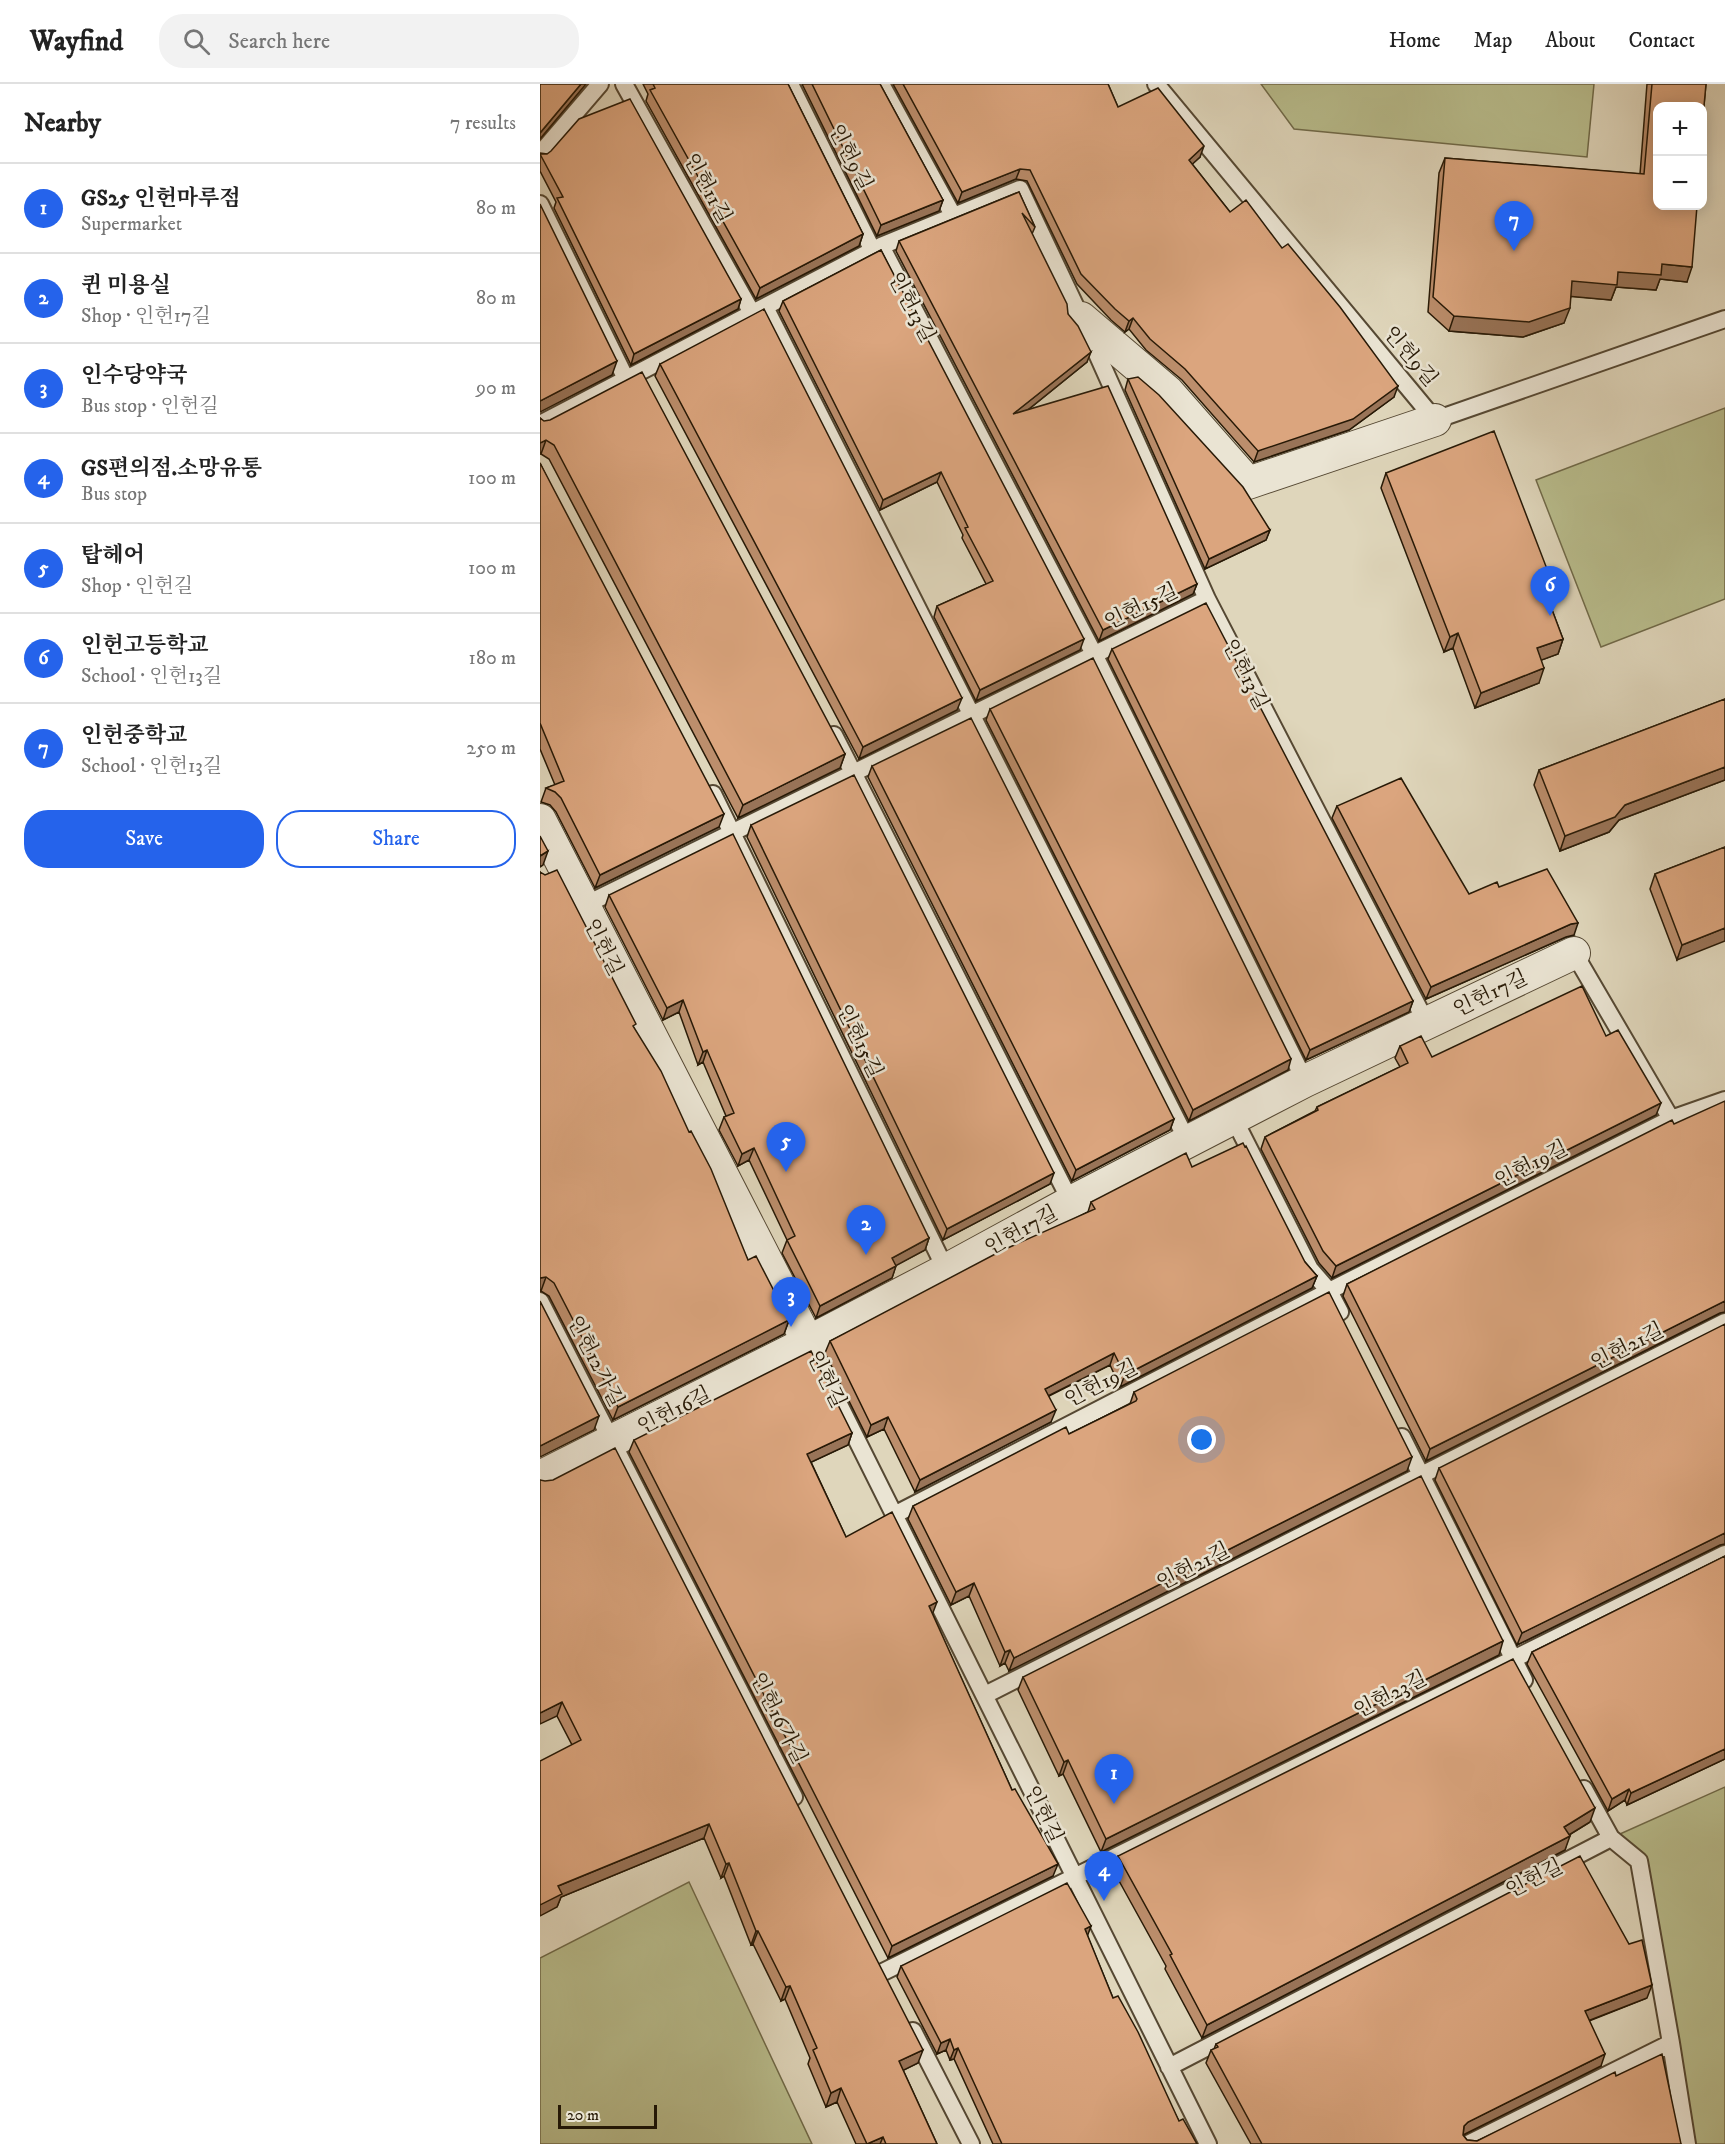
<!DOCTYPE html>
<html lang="en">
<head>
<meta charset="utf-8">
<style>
	:root { --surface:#fff; --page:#f2f2f2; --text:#222; --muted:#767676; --line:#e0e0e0; --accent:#2563eb }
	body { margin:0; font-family:"IM FELL DW Pica","Noto Serif KR",serif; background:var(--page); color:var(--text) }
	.controls { position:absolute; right:18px; top:18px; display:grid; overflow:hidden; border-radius:12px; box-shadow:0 3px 15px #0003 }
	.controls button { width:54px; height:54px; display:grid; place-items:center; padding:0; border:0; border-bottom:2px solid var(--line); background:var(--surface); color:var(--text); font:30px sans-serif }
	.scale { position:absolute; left:18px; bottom:15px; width:99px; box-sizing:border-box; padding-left:6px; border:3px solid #271906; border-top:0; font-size:16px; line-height:21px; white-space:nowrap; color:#271906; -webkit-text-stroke:4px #eae4d3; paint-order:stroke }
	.you { position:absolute; left:662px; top:1356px; width:21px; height:21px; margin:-15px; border:4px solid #fff; border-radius:50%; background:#1a73e8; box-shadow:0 0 0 9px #1a73e833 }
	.badge { display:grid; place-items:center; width:39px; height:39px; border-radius:50%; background:var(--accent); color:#fff; font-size:20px; font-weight:700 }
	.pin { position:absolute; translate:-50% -50px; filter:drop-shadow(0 2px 3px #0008) }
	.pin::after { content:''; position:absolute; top:32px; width:21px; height:18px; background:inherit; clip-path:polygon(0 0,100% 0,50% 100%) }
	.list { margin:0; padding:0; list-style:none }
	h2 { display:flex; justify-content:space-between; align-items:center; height:78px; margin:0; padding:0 24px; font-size:26px }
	h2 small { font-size:20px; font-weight:400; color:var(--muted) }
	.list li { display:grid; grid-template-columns:39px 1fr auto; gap:18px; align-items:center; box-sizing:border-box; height:90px; padding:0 24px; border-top:2px solid var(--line) }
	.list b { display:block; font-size:22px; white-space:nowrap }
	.list p { margin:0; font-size:20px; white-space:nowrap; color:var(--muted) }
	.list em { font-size:20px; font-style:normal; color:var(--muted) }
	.actions { display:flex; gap:12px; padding:18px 24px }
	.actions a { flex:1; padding:14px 0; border:2px solid var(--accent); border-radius:24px; text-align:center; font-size:21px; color:var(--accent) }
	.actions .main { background:var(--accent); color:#fff }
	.icon { flex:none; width:33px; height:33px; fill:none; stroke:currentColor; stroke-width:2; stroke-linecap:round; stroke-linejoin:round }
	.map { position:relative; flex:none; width:1185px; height:2060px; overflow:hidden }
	header { display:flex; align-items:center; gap:36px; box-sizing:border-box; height:84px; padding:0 30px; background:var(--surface); border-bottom:2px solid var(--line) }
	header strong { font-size:28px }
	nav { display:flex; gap:33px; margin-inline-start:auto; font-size:21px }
	.search { width:420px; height:54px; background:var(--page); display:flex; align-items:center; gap:15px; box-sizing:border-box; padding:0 21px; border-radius:24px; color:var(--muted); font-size:22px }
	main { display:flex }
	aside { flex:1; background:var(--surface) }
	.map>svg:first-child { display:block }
	.green { fill:#b8bc8c; stroke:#706a49; stroke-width:1.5 }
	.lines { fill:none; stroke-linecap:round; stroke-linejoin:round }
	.service-casing { stroke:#554833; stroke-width:20 }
	.minor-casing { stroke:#554833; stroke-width:34 }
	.service { stroke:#eae4d3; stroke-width:16 }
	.minor { stroke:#eae4d3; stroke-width:32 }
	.wall { fill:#bc8e6c; stroke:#271906; stroke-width:1.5 }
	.shaded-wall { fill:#997458; stroke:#271906; stroke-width:1.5 }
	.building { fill:#dba57e; stroke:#271906; stroke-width:1.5 }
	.labels { text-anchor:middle; stroke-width:5; stroke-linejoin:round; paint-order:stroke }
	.street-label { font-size:21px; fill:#271906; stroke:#eae4d3 }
</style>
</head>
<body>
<header>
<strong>Wayfind</strong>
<div class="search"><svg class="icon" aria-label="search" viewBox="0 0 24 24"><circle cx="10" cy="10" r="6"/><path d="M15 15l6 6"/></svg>Search here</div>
<nav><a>Home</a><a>Map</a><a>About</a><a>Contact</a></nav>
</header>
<main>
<aside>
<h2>Nearby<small>7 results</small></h2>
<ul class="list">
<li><span class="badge">1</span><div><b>GS25 인헌마루점</b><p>Supermarket</p></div><em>80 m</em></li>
<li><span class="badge">2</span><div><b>퀸 미용실</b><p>Shop · 인헌17길</p></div><em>80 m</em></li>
<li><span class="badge">3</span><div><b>인수당약국</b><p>Bus stop · 인헌길</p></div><em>90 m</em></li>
<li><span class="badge">4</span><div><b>GS편의점.소망유통</b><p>Bus stop</p></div><em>100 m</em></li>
<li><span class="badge">5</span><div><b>탑헤어</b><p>Shop · 인헌길</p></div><em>100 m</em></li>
<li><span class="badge">6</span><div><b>인헌고등학교</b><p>School · 인헌13길</p></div><em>180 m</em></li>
<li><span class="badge">7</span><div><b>인헌중학교</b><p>School · 인헌13길</p></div><em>250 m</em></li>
</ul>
<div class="actions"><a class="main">Save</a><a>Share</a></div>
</aside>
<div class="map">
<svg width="1185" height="2060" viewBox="0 0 1185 2060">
	<rect width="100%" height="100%" fill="#dfd6bb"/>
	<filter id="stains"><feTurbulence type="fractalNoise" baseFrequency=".00333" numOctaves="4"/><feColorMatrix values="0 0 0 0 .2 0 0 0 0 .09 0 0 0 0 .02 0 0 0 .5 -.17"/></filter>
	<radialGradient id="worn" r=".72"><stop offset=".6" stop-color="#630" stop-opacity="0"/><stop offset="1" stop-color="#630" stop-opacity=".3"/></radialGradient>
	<!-- green -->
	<path class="green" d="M721,0H1054L1047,73L754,45Z
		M1185,324V515L1061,563L996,396Z
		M1185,1703V2060H1146L1099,1777L1071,1754Z
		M149,1798L272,2060H0V1874Z"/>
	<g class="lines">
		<!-- service casing -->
		<g class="service-casing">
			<path id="service" d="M84,0L212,229
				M250,0L333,167
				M341,0L414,133
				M616,0L895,336L1185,235
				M0,70L60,0
				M0,120L86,295
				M341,162L554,570L765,997
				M225,223L648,1058
				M0,340L341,162L480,105L541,234L667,515L887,940
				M294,651L531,1118
				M173,710L406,1186
				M43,822L667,515
				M1034,869L1131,1035
				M694,1035L770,1185L789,1207L800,1228
				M0,1217L254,1713
				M268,1258L668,2060
				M862,1353L984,1596
				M354,1431L789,1207L1131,1035L1185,1016
				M445,1611L1185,1238
				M343,1888L1185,1470
				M373,1947L431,2060
				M1131,1959L1147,2060
				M629,1983L1071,1754L1044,1705
				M928,2060L1131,1959L1099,1777L1071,1754"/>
		</g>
		<!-- minor casing -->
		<g class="minor-casing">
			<path id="minor" d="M541,234L628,308L708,399L895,336
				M0,736L268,1258
				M0,1393L268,1258L406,1186L531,1118L765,997L1034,869"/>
		</g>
		<!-- service -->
		<use href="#service" class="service"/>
		<!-- minor -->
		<use href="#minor" class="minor"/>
	</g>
	<!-- wall -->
	<path class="wall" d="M103,0H248L323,150L319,162L216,215L106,17L108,10Z
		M262,0H340L403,116L399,127L337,152Z
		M353,0H568L578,23L660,73L652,80L690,128L854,313L809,346L714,378L642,296L606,266L589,245L585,248L571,236L537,200L487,97L476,95L418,119Z
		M1107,0H1166L1147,198L1120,195L1116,206L1076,203L1071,216L1031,212L1024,239L983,253L909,247L888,228L899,89L905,74L1100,90Z
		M0,69L7,70L201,215L198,225L91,281L14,124L16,118L0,87Z
		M479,108L495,143L492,150L528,230L547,278L488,326L657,500L653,510L559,557L356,167L359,157Z
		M341,166L540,566L436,617L394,533L397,522L446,500L422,454L423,451L397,398L340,426L239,227L243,217Z
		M120,280L417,626L319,675L115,292Z
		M588,295L730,446L726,456L665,485L585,306Z
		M0,334L305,670L300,684L198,734L9,375L1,370Z
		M0,379L179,743L55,804L16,728L10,721L1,718L6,704L15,701L0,665Z
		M846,389L1017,511L1012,526L1023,555L1018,570L1001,576L999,599L935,624L913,564L904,568L841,404Z
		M572,565L873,917L869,928L766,976L568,575Z
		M1185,615V696L1079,736L1069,748L1020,767L994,701L999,686Z
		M450,625L748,986L649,1037L446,636Z
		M332,682L634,1035L630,1046L532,1097L328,693Z
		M797,722L929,810L959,803L1034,851L1026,853L886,915L792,734Z
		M211,741L510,1100L403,1156L207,753Z
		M1185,763L1137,876L1110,805L1115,790Z
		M0,788L94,944L208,1176L249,1236L244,1250L73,1336L9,1212L1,1207H0Z
		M69,811L389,1154L385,1166L356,1181L352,1194L276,1234L242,1169L247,1156L209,1076L198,1082L179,1046L184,1033L186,1032L163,978L158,981L139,928L123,936L65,823Z
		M1066,952L1116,1031L792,1194L779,1179L721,1065L725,1053L775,1027L777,1023L860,983L855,974L860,962L892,973Z
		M1134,1040L1180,1229L886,1377L803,1212L807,1200Z
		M652,1083L765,1178L777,1192L772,1204L580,1303L570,1281L509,1312L511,1338L375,1408L344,1345L327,1353L285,1269L290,1257L548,1128L551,1118Z
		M594,1308L867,1387L469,1587L465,1579L460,1582L429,1512L411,1521L368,1435L373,1422L529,1350L590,1320Z
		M312,1349L308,1361L271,1378L306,1453L392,1530L472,1706L513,1792L348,1874L89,1368L94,1356Z
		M899,1384L1180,1461L977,1561L895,1396Z
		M0,1396L378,1979L363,1986L397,2060H316L297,2018L286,2023L268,1980L270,1974L245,1915L241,1917L213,1860L211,1861L184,1792L181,1794L164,1754L21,1813L17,1823L32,1661L17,1632Z
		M1185,1472V1675L1087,1721L1085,1716L1068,1727L987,1580L992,1568Z
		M959,1571L561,1768L523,1690L519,1692L478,1606L483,1593Z
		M1050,1738L1029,1751L1025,1766L662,1954L625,1885L626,1882L573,1786L578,1772Z
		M551,1842L547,1851L573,1914L639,2037L657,2060H453L414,1975L410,1976L406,1966L397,1970L357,1893L361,1882Z
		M1107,1914L1049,1937L1061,1982L923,2051L927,2056L937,2057L1076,1992L1141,2060H711L666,1979L671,1966L674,1965L676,1960Z"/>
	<!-- shaded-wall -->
	<path class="shaded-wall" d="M41,0H46L0,55V49Z
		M664,62L660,73L645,87L649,76Z
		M480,85L476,95L418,119L422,108Z
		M403,116L399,127L337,152L341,141Z
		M323,150L319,162L216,215L220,204Z
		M1122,180L1152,183L1147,198L1120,195L1116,206L1076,203L1071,216L1026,212L1032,197Z
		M201,215L198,225L91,281L94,270Z
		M1030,224L1024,239L983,253L909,247L914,232Z
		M593,234L589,245L585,248L589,237Z
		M551,268L547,278L469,341L473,330Z
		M77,277L72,291L0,328V317Z
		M858,302L854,313L809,346L714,378L718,367Z
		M6,356L1,370H0V359Z
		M401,388L397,398L340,426L343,416Z
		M730,446L726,456L665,485L669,475Z
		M657,500L653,510L559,557L563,546Z
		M1017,511L1012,527L1008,515Z
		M918,549L913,564L904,568L910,553Z
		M544,555L540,566L436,617L440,606Z
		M1023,555L1018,570L991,580L997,564Z
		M1004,584L999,599L935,624L941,609Z
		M422,614L417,626L319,675L323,663Z
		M305,670L300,684L198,734L203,721Z
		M1185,683V696L1079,736L1069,748L1020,767L1025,752L1085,721Z
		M184,730L179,743L55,804L60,791Z
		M8,767L3,781L0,783V772Z
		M1038,839L1034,851L1026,853L886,915L891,903L1031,840Z
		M1185,844V857L1137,876L1142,861Z
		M143,916L139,928L123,936L127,924Z
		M873,917L869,928L766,976L770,966Z
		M167,966L163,978L158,981L163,968Z
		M751,975L748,986L649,1037L653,1026Z
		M1121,1019L1116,1031L792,1194L796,1182Z
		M634,1035L630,1046L532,1097L536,1086Z
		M214,1064L209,1076L198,1082L202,1070Z
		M514,1089L510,1100L403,1156L407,1145Z
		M389,1154L385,1166L348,1186L352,1174Z
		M356,1182L352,1194L276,1234L280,1222Z
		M777,1192L772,1204L580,1303L585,1291Z
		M6,1193L1,1207H0V1194Z
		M1185,1217V1228L1180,1229L886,1377L890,1365Z
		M249,1236L244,1250L73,1336L78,1323Z
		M574,1269L570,1281L500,1316L505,1305Z
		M516,1326L511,1338L375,1408L380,1396Z
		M59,1332L54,1346L0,1373V1362Z
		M348,1333L344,1345L327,1353L331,1341Z
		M312,1349L308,1361L263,1382L267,1370Z
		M872,1373L867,1387L469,1587L474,1574Z
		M1185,1449V1460L1180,1461L977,1561L982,1549Z
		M434,1499L429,1512L411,1521L416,1508Z
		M397,1518L392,1531L389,1522Z
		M963,1557L959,1571L561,1768L566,1755Z
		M470,1566L465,1579L460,1582L465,1568Z
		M22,1618L17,1632L0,1640V1629Z
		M1185,1665V1675L1087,1721L1091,1709Z
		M528,1676L523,1690L519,1692L524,1678Z
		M1089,1705L1085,1716L1068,1727L1072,1715Z
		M1055,1724L1050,1738L1019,1757L1024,1743Z
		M169,1740L164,1754L21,1813L17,1823L0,1832V1821L18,1802Z
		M1030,1752L1025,1766L662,1954L667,1941Z
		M189,1779L184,1792L181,1794L186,1780Z
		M518,1780L513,1792L348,1874L352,1862Z
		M551,1842L547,1853L545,1845Z
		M216,1847H218L213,1860L211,1861Z
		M1112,1901L1107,1914L1040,1940L1045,1927Z
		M250,1902L245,1915L241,1917L246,1903Z
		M410,1955L406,1966L397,1970L401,1959Z
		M418,1964L414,1975L410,1976L414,1966Z
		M383,1966L378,1979L354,1991L359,1977Z
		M1065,1970L1061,1982L923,2051L924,2042L928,2038Z
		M301,2004L297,2018L286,2023L291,2009Z
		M343,2053L340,2060H327Z"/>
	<!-- building -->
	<path class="building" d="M0,0H41L0,49Z
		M113,0H248L323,150L220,204L110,6L115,4Z
		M272,0H340L403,116L341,141Z
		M363,0H568L578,23L618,4L664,62L649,76L690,128L706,116L742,164L748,160L800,223L858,302L813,335L718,367L645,285L610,255L593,234L589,237L575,225L541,190L490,86L480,85L422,108Z
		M1112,0H1166L1162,44V22H1118V122H1157L1152,183L1122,180L1121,191L1078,188L1077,201L1032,197L1030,224L989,238L914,232L893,213L905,74L1104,90Z
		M90,15L201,215L94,270L17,114L23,113L0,70H7L11,67L39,35Z
		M479,108L495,143L482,129L527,220L528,230L538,242L551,268L473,330L568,302L657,500L563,546L359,157Z
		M0,120L77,277L0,317Z
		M341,166L544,555L440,606L397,522L453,497L425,444L428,443L401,388L343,416L243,217Z
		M224,225L422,614L323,663L120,280Z
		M102,288L305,670L203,721L14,361L6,356L0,359V334L4,337L10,336Z
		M598,293L619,311L703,403L730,446L669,475L588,295Z
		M954,347L1017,511L1008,515L1023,555L997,564L1004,584L941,609L918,549L910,553L846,389Z
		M0,379L184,730L60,791L21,714L15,708L6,704L24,697L0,639Z
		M666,519L873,917L770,966L572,565Z
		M553,574L751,975L653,1026L450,625Z
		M1185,615V683L1085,721L1075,733L1025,752L999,686Z
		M431,634L634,1035L536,1086L332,682Z
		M314,691L514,1089L407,1145L211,741Z
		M861,694L929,810L957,798L959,803L1007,785L1038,839L1031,840L891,903L797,722Z
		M193,750L389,1154L352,1174L356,1182L280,1222L247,1156L255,1152L214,1064L202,1070L184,1033L194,1029L167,966L163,968L143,916L127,924L69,811Z
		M0,752L8,767L0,772Z
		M1185,763V844L1142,861L1115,790Z
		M17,786L96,940L93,942L121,987L149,1048L151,1047L171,1085L208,1176L216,1172L249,1236L78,1323L14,1199L6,1193L0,1194V788L5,791Z
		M1042,902L1066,952L1078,946L1121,1019L796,1182L783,1167L725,1053L778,1026L777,1023L868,979L860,962L881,952L892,973Z
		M1185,1017V1217L890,1365L807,1200L1132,1036L1134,1040Z
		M703,1059L705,1063L706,1062L765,1178L777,1192L585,1291L574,1269L505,1305L516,1326L380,1396L348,1333L331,1341L290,1257L461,1167L555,1125L551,1118L646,1069L652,1083Z
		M789,1208L872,1373L474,1574L470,1566L465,1568L434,1499L416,1508L373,1422L526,1343L529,1350L596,1317L597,1315L594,1308Z
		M0,1217L59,1332L0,1362Z
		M1185,1240V1449L982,1549L899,1384Z
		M271,1267L312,1349L267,1370L306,1453L352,1428L397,1518L389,1522L472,1706L475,1705L518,1780L352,1862L94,1356Z
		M75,1364L383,1966L359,1977L397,2060H346L343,2053L327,2060L301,2004L291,2009L273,1966L277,1964L250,1902L246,1903L218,1847H216L189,1779L186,1780L169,1740L18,1802L22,1810L0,1821V1677L41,1656L22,1618L0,1629V1396L5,1397L13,1396Z
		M881,1392L963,1557L566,1755L528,1676L524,1678L483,1593Z
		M1185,1472V1665L1091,1709L1089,1705L1072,1715L992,1568Z
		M973,1575L1055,1724L1024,1743L1030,1752L667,1941L630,1871L632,1870L578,1772Z
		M1040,1772L1089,1860L1102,1856L1112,1901L1045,1927L1065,1970L928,2038L924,2042L923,2051L927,2056L937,2057L1075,1988L1076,1992L1122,1970L1141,2060H722L671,1966L678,1963L676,1960Z
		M527,1799L551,1842L545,1845L573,1914L578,1912L598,1948L639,2037L643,2035L657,2060H462L418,1964L414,1966L410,1955L401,1959L361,1882Z"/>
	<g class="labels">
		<!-- street labels -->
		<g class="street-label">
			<text transform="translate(311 73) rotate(63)" y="7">인헌9길</text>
			<text transform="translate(168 104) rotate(61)" y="7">인헌11길</text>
			<text transform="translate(372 223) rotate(62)" y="7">인헌13길</text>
			<text transform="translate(871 272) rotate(50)" y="7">인헌9길</text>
			<text transform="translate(601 522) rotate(-26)" y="7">인헌15길</text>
			<text transform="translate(706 590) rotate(63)" y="7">인헌13길</text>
			<text transform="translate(64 863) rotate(63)" y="7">인헌길</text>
			<text transform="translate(950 909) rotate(-26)" y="7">인헌17길</text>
			<text transform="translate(320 957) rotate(64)" y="7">인헌15길</text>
			<text transform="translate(991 1080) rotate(-27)" y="7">인헌19길</text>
			<text transform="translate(481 1146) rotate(-29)" y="7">인헌17길</text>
			<text transform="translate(1087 1262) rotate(-27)" y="7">인헌21길</text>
			<text transform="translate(56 1277) rotate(63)" y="7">인헌12가길</text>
			<text transform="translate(287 1295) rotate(64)" y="7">인헌길</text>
			<text transform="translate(561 1299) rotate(-27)" y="7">인헌19길</text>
			<text transform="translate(134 1326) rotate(-27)" y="7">인헌16길</text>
			<text transform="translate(653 1482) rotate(-27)" y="7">인헌21길</text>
			<text transform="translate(850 1610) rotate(-27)" y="7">인헌23길</text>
			<text transform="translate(239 1634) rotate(63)" y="7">인헌16가길</text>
			<text transform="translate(504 1730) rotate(64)" y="7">인헌길</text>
			<text transform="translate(994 1794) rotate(-27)" y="7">인헌길</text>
		</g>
	</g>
	<rect width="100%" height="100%" filter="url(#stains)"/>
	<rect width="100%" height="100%" fill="url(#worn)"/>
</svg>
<div class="controls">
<button>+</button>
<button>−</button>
</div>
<div class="scale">20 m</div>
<div class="you"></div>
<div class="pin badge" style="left:574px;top:1720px">1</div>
<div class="pin badge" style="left:326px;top:1171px">2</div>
<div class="pin badge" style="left:251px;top:1243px">3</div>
<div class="pin badge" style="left:564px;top:1817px">4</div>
<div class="pin badge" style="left:246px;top:1088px">5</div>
<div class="pin badge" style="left:1010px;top:532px">6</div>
<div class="pin badge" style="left:974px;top:167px">7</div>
</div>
</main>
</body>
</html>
